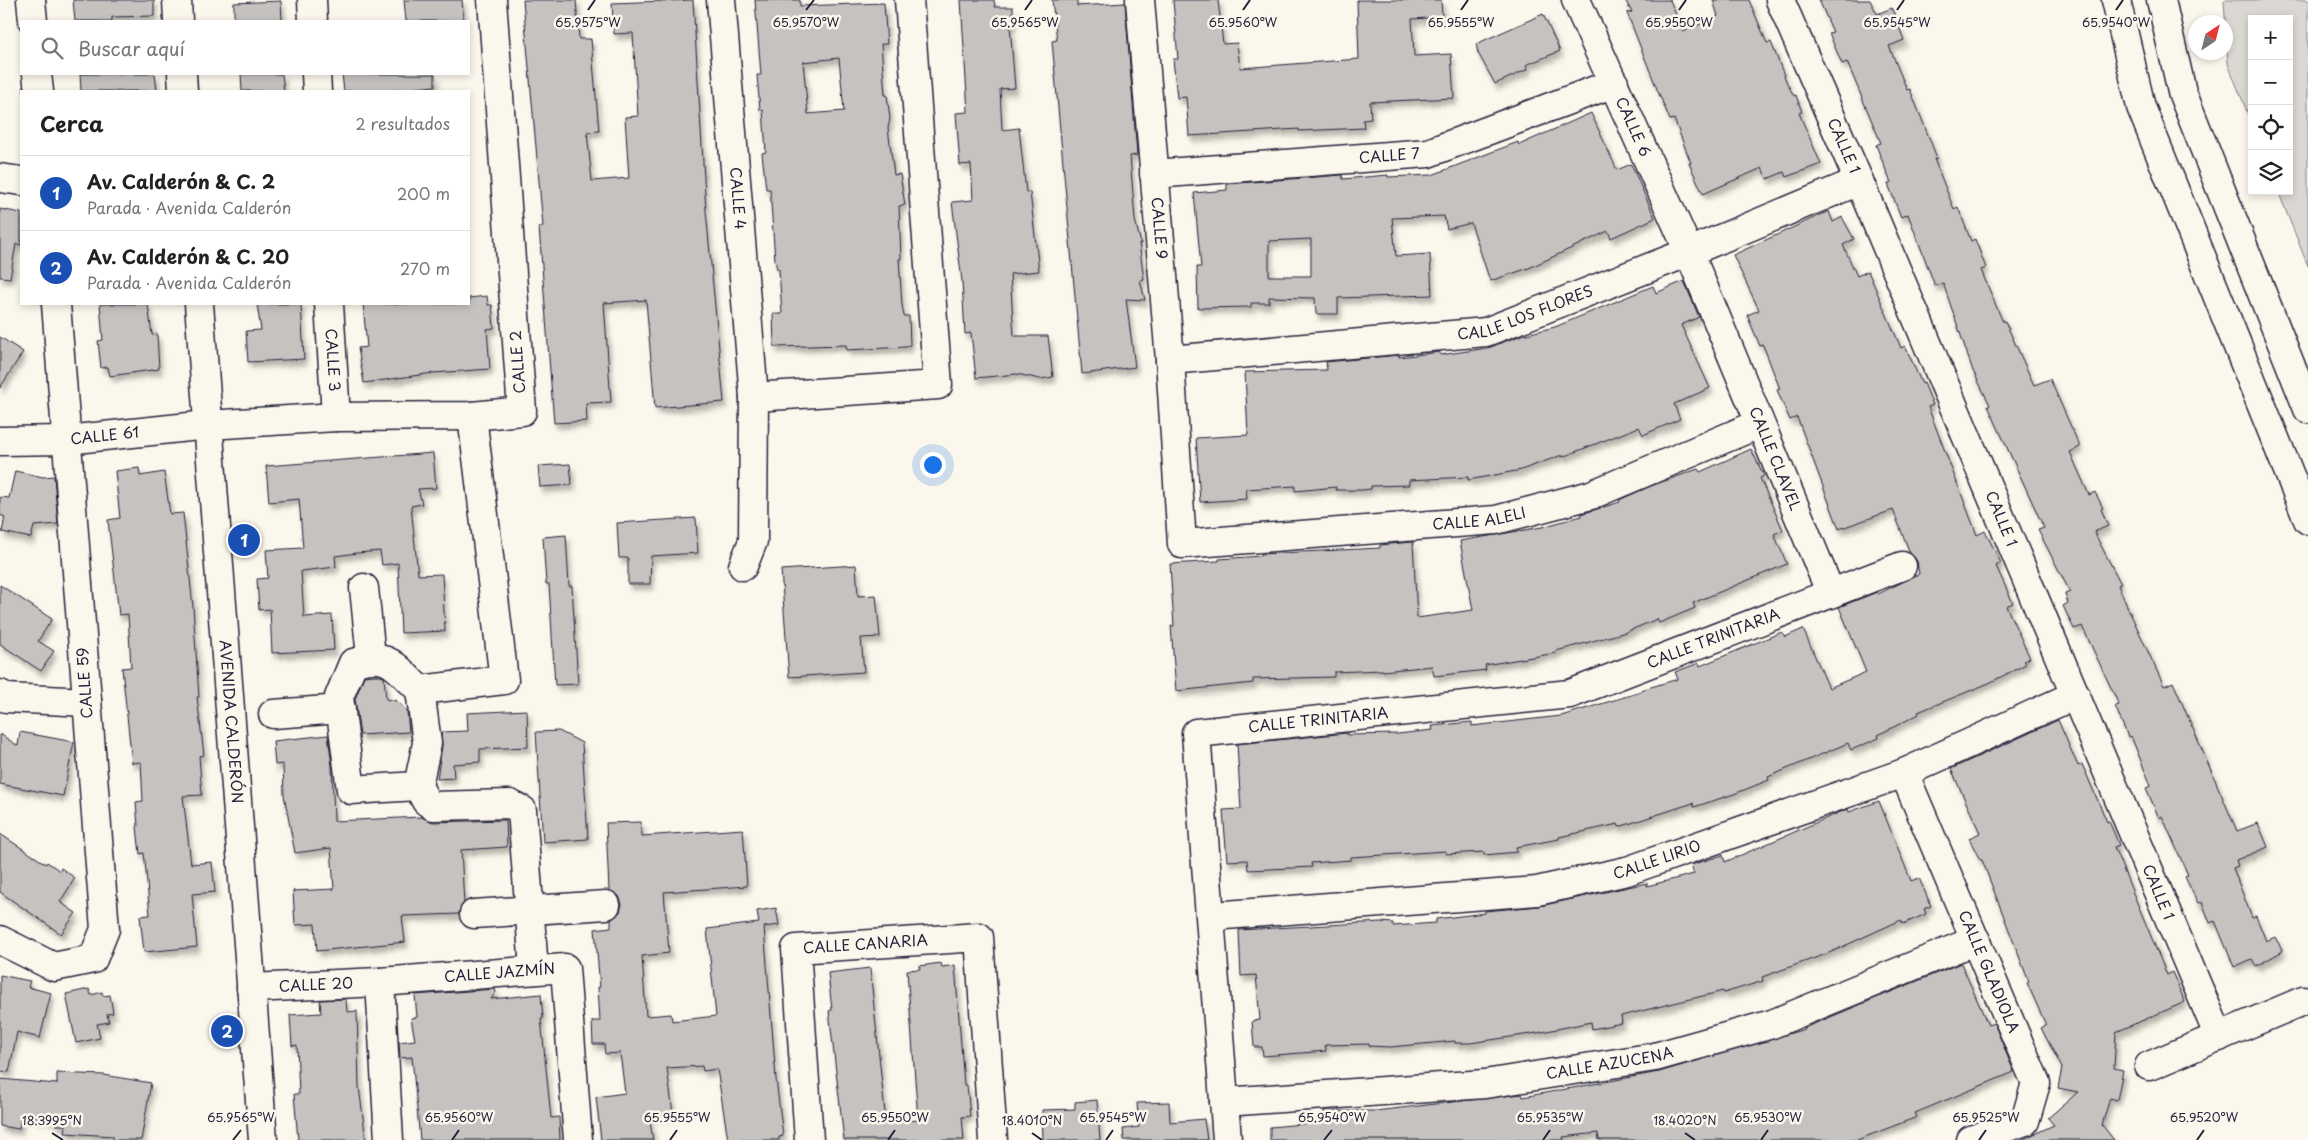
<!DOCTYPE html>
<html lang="es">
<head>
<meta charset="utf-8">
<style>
	:root { --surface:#fff; --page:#f2f2f2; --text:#222; --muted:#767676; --line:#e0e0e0; --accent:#d93025 }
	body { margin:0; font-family:"Playpen Sans",sans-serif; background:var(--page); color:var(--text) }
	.controls { position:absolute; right:15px; top:15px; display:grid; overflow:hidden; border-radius:0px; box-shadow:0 2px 8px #0003 }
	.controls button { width:45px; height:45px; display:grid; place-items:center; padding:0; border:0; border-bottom:1px solid var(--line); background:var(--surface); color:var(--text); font:25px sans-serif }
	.compass { position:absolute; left:2188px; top:15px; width:45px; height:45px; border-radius:50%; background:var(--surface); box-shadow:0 2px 8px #0003; rotate:35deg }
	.you { position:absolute; left:932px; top:464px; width:18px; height:18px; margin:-12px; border:4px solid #fff; border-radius:50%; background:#1a73e8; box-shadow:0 0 0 8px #1a73e833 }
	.badge { display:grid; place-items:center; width:32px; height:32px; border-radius:50%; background:var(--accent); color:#fff; font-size:16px; font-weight:700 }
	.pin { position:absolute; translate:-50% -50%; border:2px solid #fff; box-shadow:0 1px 5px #0006 }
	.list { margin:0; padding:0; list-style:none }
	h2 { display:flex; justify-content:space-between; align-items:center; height:65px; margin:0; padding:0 20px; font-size:21px }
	h2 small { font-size:16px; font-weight:400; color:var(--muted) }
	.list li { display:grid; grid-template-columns:32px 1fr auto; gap:15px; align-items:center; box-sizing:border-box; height:75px; padding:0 20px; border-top:1px solid var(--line) }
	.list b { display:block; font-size:19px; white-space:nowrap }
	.list p { margin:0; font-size:16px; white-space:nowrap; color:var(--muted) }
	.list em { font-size:16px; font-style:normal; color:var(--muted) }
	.icon { flex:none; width:28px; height:28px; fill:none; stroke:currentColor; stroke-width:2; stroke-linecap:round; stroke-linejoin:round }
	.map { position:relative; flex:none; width:2308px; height:1140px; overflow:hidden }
	.search { position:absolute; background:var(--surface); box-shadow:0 2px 8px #0003; left:20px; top:20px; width:450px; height:55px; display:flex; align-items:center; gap:12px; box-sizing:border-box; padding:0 18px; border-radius:0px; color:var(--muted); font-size:19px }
	.panel { position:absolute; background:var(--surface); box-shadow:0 2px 8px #0003; left:20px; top:90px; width:450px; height:215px; border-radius:0px }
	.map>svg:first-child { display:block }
	.green { fill:#dbd8d3; stroke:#7e7d87 }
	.building { fill:#c6c2c0; stroke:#22223b; fill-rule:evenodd; filter:url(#shadow) }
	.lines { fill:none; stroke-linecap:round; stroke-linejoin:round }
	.minor-casing { stroke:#22223b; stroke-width:31 }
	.major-casing { stroke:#22223b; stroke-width:31 }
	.minor { stroke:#fbf7ec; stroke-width:28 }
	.major { stroke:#fbf7ec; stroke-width:28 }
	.ticks { fill:none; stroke:#22223b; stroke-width:2 }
	.labels { text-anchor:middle; stroke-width:5; stroke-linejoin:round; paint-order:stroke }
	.street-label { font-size:15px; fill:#22223b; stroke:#fbf7ec }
	.ticks-label { font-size:12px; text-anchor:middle; fill:#22223b; stroke:#fbf7ec; stroke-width:5; stroke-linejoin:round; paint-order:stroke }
</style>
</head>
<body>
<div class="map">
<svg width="2308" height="1140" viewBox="0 0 2308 1140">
	<defs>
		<filter id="shadow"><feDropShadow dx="3" dy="5.5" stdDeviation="2.5" flood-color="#0004"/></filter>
	</defs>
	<rect width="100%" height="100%" fill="#fbf7ec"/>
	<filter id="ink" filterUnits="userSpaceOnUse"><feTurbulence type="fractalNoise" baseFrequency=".02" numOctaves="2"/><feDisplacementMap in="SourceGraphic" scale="10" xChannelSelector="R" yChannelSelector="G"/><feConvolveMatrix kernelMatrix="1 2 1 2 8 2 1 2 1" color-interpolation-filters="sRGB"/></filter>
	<g filter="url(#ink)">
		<!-- green -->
		<path class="green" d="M2224,0H2308V266L2278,191H2289V19H2252V124L2228,64Z"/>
		<!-- building -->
		<path class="building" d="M73,0H154V16L112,17V21H75Z
			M404,0H462L464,21H406Z
			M523,0H576L579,39H591L599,131L587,132L592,181L629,178L625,117L638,116L633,33L614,34L612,3L693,0L706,211L724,402L655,408L646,300L604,303L611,402L586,403L587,421L554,423L539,227L543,226Z
			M755,0H800V6L884,3L887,44H881L885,95H887L890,118L888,128L894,175L900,174L905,205L899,206L901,259H899L902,305L904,316H909L910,345L906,347L847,350L846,345L774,347L773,314H782L779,269H777L775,260L770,189H766L762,153L766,152L763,110H760L757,75H761ZM839,58L844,111L808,114L803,62Z
			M961,0H994L995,7H1013V25H1010L1015,88L1000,89L1002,130L1019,128L1026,192H1030L1039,271L1010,274L1014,336H1048L1053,377L1040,379L1017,374L976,378L971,333L965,334L962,281L952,202L973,200L971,164L960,165L956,113L968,112Z
			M1052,0H1077V6L1125,3L1137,155L1130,156L1135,220L1141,244L1139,243L1144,279L1140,280L1145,300L1126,299L1135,367L1082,374L1052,41L1057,40Z
			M1173,0H1218L1223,44L1237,43L1240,68L1359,59L1357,0H1441L1442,17L1412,19L1414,56L1451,54L1454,98L1370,102L1371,119L1363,120L1364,128L1299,131V129L1189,136L1186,97L1177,98L1173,59H1178Z
			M1625,0H1670L1683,32L1718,16L1713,0H1749L1767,43L1771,42L1787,83L1794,96L1796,95L1802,112L1799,113L1821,164L1786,177L1784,172L1767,179L1762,168L1703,194L1689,163H1691L1674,119L1670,120L1657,89L1627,13L1632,12Z
			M1819,0H1870L1877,14L1892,8L1904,40L1889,46L1907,90L1910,89L1921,117L1937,158L1934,159L1954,209L1958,207L1971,241L1975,239L1986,268L1981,270L2003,322L2005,321L2034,385L2050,379L2080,447L2070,452L2089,495L2095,492L2103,508L2101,509L2108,526L2094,532L2121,584L2118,585L2127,606L2164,686L2173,682L2237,831L2258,823L2268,847L2236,860L2238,866L2233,868L2252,918L2256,916L2266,941L2275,937L2283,951L2256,966L2252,959L2234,967L2215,921L2210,923L2202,902L2198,903L2185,877L2188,875L2162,816L2159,818L2146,788L2151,786L2131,736L2128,737L2115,706L2119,705L2082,626L2074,629L2063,606L2068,603L2065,594L2070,592L2038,530L2044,528L1988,406L1990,405L1973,371L1943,283L1935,286L1908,214L1901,217L1888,184L1891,183L1876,145L1881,143L1847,62L1842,64L1829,33L1833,32Z
			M281,1L282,21H234V3Z
			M1543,14L1560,51L1526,65L1528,69L1495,84L1478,53L1476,44Z
			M80,74H155L157,91H81Z
			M241,74H282L284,91H242Z
			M342,74H435V86L387,91H344Z
			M1591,113L1617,170L1631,164L1655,218L1611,238L1608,231L1529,268L1490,281L1471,223L1447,229L1444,216L1392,218L1396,256L1430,254L1432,295L1338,298V314H1316L1315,298L1269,297V303H1251V307L1198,308L1197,267H1201L1194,193L1227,190V184L1342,175L1343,179L1388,175V177L1432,175L1518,142L1519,145ZM1311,239V276H1269V241Z
			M0,209L21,213V245L16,244L10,278L0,277Z
			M1829,211L1833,222L1842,217L1854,239L1843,245L1857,276L1868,271L1901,348L1905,346L1922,384L1924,383L1933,405L1928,407L1977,535L1985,531L2001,563L1996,566L2013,603L2006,606L2030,658L2024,661L2026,664L1989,683L1918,712L1919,714L1878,735L1879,738L1851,750L1848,743L1768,777L1769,780L1734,794L1694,807L1693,803L1619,827L1618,824L1559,837V839L1516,847L1517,852L1484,855V852L1446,854V851L1351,857V860L1311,863L1312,867L1248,870L1247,860L1227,861L1223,810L1241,809L1237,744L1347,733V735L1398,734L1433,730L1432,726L1472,722V726L1561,716L1641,692V690L1678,679L1675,672L1699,663L1700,666L1782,632L1785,637L1803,629L1829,688L1866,672L1839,607L1877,592L1878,594L1919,574L1917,561L1910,553L1893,510L1839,529L1797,417L1790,420L1777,390L1780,389L1763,345L1760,346L1747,315L1759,310L1733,255Z
			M1684,281L1699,317L1681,325L1710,388L1674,404L1680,419L1643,435L1639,427L1562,457V455L1521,470L1468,480V477L1409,480V485L1371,486V489L1362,490H1336V487L1295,491V486L1246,489L1247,499L1200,502L1196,438L1248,435L1245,372L1327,370L1326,362L1399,355V357L1440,352V355L1488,348L1522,335L1555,327L1653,286L1656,293Z
			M487,296L488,305H492L494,328L487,329L490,369L433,373L364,383L358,348L367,347L363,304H469V298Z
			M100,304H148L152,335L157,334L159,369L110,376L108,367L101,368L98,341L103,340Z
			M257,304H301L304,359L248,362L246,331L261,330Z
			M0,337L23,352L0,388Z
			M1751,449L1764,476L1760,478L1783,530L1774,534L1787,564L1693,603L1695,608L1659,623L1657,619L1626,632L1556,651V653L1485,665L1486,670L1434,676L1432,666L1383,671V670L1334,672V677L1253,679V683L1176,691L1171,626H1174L1170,564L1219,561V559L1261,556V554L1380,548V545L1413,542L1417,618L1473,610L1460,541L1542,527L1582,516L1581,514L1620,502L1619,500L1651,486L1698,469L1700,472Z
			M433,453L436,488L418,489L422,504L411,506L418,575L442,574L445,631L401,633L398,563L382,565L380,551L357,553L335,556L336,567L301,571L304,617L332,615L334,650L272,653L270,609L259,610L257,579L268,578L266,550L303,548L299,499L269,502L266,466Z
			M570,464L572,485L540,487L538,466Z
			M139,468L140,476L164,472L170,514L183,513L193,607L199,697H197L204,755L199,756L202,795L183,796L191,864L212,862L215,892L192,894L197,947L144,952L140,916L150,915L145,862L144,853L140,854L137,827L138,826L136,802L143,801L141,762L132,763L122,668L131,667L128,614L119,615L108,520L120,518L115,471Z
			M15,471L43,477L54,476L58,524L34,526L31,538L2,532L5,517L0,515V497L9,498Z
			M696,518L698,553L651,556L650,584H628V558H619L617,523Z
			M566,535L569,586H572L578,684L555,685L549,584H546L543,537Z
			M856,565L858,596L876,595L880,637L861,638L864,672L789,677L781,570Z
			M0,585L52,619L38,641L54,651L41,671L0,644Z
			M375,675L384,677L386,699L397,701L407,712L409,732L360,735L355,699L364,676Z
			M527,710L528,747L480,749V762L453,764L454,778L437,779L442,746L441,732L468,731L467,713Z
			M2058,720L2078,766L2082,764L2107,822L2109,821L2119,845L2114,847L2167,975L2172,972L2185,1002L2116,1032L2114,1068L2123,1070L2117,1100L2110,1098L2102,1125L2114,1140H2021L2054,1125L2048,1118L2078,1092L2058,1088L2062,1068L2041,1028L2046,1025L2027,983L2029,982L1982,860H1980L1969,838L1980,833L1951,769Z
			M559,731L582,743L588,839L543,842L536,732Z
			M20,732L74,742L63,796L0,784V734L18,746Z
			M328,735L332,766L334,821L421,817L433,822L506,820L507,847L461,850L464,903L459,914L402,916L405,942L317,951L315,924L295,925L293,891L334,889L331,848L295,853L284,795L283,764L275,765L273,741Z
			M1879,801L1911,881L1919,878L1931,906L1924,909L1926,914L1903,924L1901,920L1829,953L1762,977L1763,981L1724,993L1723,991L1621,1016L1622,1023L1592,1029L1591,1022L1537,1033L1470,1043H1455V1041L1390,1047L1369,1046V1044L1325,1045L1326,1051L1263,1056L1262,1047H1254L1252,1021L1260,1020L1256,975L1241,976L1239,930L1381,922L1393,923V926L1436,923V919L1485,913V911L1540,906L1647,883V886L1694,874L1691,865L1723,855L1725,862L1843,811L1848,809L1849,812Z
			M641,822L642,836L743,829L747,886L664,892L669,953L642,956L646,1016L671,1014L672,1021L716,1016L707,929L759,923L757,911L776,908L779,925L764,927L776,1079L783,1136L779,1137V1140H728L717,1069L703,1071L702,1066L667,1068L673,1114L649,1116L653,1140H601L596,1097L625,1093L620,1053L605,1054L604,1044H593L592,1021H600L598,987H600L595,929L611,927V919L620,912L622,904L619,896L609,890L606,823Z
			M0,834L46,864L47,862L60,871L61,868L75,878L60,902L76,913L61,934L0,892Z
			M941,963L942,967L955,965L964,1085H967L970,1116L962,1117L964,1140H844L829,1011L832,1010L828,973L870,968L886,1123L918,1120L907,970L920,969L919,966Z
			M1961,963L1988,1025L1994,1023L2014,1072L1915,1113L1917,1117L1857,1140H1599L1598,1133L1563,1137L1564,1140H1270V1127L1324,1122V1111H1375L1522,1094L1523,1097L1659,1072L1805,1029L1804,1028Z
			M0,975L30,981L28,987L51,993L40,1038L17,1032L9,1072L0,1071Z
			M89,989L91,995L102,992L103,996L110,995L113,1013L107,1014L109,1022L97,1024L100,1038L76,1043L66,994Z
			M495,989L496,992L491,999L541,994L543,1019H541L551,1118L559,1117L560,1140H420L412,1057L400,1058L399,1042L415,1040L411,1018L417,1017L415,995Z
			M346,999L347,1012L357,1011L359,1087L366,1140H298L294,1094H299L297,1045L292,1046L290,1015L321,1013L320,1000Z
			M57,1073L104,1075L151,1083L141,1140H113V1136L65,1133L66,1125H56V1119L21,1115L19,1129L0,1126V1079L57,1084Z
			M1097,1100L1100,1140H1043L1042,1110L1075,1109V1102Z
			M1169,1102L1170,1122L1204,1119L1207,1140H1124L1123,1129L1139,1127L1137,1103Z"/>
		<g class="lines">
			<!-- minor casing -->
			<g class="minor-casing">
				<g id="minor">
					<path d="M31,0L33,21"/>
					<path d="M177,0L178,21"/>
					<path d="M312,0L313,21"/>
					<path id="s1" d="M721,0L754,397L753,541L743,566"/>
					<path id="s2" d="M1140,0L1170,360L1182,544L1496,520L1591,495L1759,424"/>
					<path id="s3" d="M1576,0L1689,252L1831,594"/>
					<path id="s4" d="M1780,0L1859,181L2219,1037"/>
					<path d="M37,74L39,91"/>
					<path d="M182,74L183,91"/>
					<path d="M316,74L317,91"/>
					<path id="s5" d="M1154,174L1428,153L1614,83"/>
					<path d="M0,178L21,181"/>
					<path id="s6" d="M199,304L263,1140"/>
					<path id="s7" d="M329,304L336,417"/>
					<path id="s8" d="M1170,360L1486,332L1689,252L1859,181"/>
					<path d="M754,397L938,385L909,0"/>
					<path id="s9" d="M0,441L66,440L208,425L336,417L472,416L522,411L492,0"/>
					<path d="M364,588L371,657"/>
					<path d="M420,690C394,666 390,651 353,663L339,697L351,790L418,786L427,743L420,690L504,680L472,416"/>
					<path d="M0,694L6,698L87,702"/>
					<path d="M273,714L341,709"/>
					<path id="s10" d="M1904,773L2036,1083L2025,1121L1971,1140"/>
					<path d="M418,786L426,801L433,806L510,804L522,810L534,970"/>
					<path d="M474,914L606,905"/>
					<path id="s11" d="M1212,916L1537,891L1627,871L1904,773L2075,695"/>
					<path d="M0,940L54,967L93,959L105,929L56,304"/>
					<path d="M380,982L389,1140"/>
					<path id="s12" d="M251,988L380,982L565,968L578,1140"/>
					<path d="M2149,1066L2303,1001"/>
					<path id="s13" d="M1224,1102L1485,1084L1655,1057L1772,1024L1976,940"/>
					<path id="s14" d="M809,1140L796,949L979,937L993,1140"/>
					<path id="s15" d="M1227,1140L1196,733L1570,694L1902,566"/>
				</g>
			</g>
			<!-- major casing -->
			<g class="major-casing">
				<path id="major" d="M2116,0L2141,107L2308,520
					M2161,0L2182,92L2308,409"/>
			</g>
			<!-- minor -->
			<use href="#minor" class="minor"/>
			<!-- major -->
			<use href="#major" class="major"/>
		</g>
	</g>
	<!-- ticks -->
	<path class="ticks" d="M588,10L595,0M806,10L814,0M1025,10L1032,0M1243,10L1250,0M1461,10L1468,0M1679,10L1686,0M1897,10L1904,0M2116,10L2123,0M52,1133L63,1140M1032,1133L1042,1140M1685,1133L1695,1140M233,1140L241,1130M452,1140L459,1130M670,1140L677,1130M888,1140L895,1130M1106,1140L1113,1130M1324,1140L1332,1130M1543,1140L1550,1130M1761,1140L1768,1130M1979,1140L1986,1130M2197,1140L2204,1130"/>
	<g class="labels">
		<!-- street labels -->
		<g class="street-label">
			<text dy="5" stroke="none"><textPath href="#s3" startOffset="139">CALLE 6</textPath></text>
			<text dy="5" stroke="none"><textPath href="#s4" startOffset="159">CALLE 1</textPath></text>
			<text dy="5" stroke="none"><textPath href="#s5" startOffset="236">CALLE 7</textPath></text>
			<text dy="5" stroke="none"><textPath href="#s1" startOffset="199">CALLE 4</textPath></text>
			<text dy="5" stroke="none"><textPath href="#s2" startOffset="229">CALLE 9</textPath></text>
			<text dy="5" stroke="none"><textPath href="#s8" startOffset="360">CALLE LOS FLORES</textPath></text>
			<text dy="5" stroke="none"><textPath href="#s7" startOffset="56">CALLE 3</textPath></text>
			<text transform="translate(518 362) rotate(-94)" y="5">CALLE 2</text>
			<text dy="5" stroke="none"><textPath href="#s9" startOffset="105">CALLE 61</textPath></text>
			<text dy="5" stroke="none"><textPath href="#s3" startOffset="500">CALLE CLAVEL</textPath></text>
			<text dy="5" stroke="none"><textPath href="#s2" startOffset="844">CALLE ALELI</textPath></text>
			<text dy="5" stroke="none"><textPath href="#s4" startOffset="564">CALLE 1</textPath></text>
			<text dy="5" stroke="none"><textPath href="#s15" startOffset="938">CALLE TRINITARIA</textPath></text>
			<text transform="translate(85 683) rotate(-94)" y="5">CALLE 59</text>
			<text dy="5" stroke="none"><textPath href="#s15" startOffset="531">CALLE TRINITARIA</textPath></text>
			<text dy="5" stroke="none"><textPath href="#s6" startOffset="419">AVENIDA CALDERÓN</textPath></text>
			<text dy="5" stroke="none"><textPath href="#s11" startOffset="450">CALLE LIRIO</textPath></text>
			<text dy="5" stroke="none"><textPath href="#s4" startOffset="969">CALLE 1</textPath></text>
			<text dy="5" stroke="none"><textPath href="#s14" startOffset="261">CALLE CANARIA</textPath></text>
			<text dy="5" stroke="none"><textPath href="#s10" startOffset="216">CALLE GLADIOLA</textPath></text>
			<text dy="5" stroke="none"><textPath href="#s12" startOffset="249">CALLE JAZMÍN</textPath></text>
			<text dy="5" stroke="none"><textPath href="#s12" startOffset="65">CALLE 20</textPath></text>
			<text dy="5" stroke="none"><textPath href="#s13" startOffset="388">CALLE AZUCENA</textPath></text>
		</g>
	</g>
	<g class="ticks-label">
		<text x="588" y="27">65.9575°W</text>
		<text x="806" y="27">65.9570°W</text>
		<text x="1025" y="27">65.9565°W</text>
		<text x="1243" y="27">65.9560°W</text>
		<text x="1461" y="27">65.9555°W</text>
		<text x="1679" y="27">65.9550°W</text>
		<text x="1897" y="27">65.9545°W</text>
		<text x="2116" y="27">65.9540°W</text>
		<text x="241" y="1122">65.9565°W</text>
		<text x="459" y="1122">65.9560°W</text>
		<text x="677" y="1122">65.9555°W</text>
		<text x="895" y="1122">65.9550°W</text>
		<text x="1113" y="1122">65.9545°W</text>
		<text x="1332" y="1122">65.9540°W</text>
		<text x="1550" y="1122">65.9535°W</text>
		<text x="1768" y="1122">65.9530°W</text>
		<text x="1986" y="1122">65.9525°W</text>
		<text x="2204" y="1122">65.9520°W</text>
		<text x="52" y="1125">18.3995°N</text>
		<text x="1032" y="1125">18.4010°N</text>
		<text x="1685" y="1125">18.4020°N</text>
	</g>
</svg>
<div class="controls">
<button>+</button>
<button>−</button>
<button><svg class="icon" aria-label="locate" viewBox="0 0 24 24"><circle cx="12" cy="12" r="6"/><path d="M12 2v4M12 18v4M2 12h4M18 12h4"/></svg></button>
<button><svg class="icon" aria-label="layers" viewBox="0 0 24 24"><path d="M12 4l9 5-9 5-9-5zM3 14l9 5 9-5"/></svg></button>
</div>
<svg class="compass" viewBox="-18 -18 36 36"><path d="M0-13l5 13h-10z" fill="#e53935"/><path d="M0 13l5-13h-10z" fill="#767676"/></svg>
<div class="you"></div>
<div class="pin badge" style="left:244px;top:540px;background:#1a4fb4">1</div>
<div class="pin badge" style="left:227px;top:1031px;background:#1a4fb4">2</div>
<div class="search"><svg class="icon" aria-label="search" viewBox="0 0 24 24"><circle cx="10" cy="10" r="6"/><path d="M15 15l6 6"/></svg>Buscar aquí</div>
<section class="panel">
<h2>Cerca<small>2 resultados</small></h2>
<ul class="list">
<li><span class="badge" style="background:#1a4fb4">1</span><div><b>Av. Calderón &amp; C. 2</b><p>Parada · Avenida Calderón</p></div><em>200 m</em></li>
<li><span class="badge" style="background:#1a4fb4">2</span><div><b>Av. Calderón &amp; C. 20</b><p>Parada · Avenida Calderón</p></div><em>270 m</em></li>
</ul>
</section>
</div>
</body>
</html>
